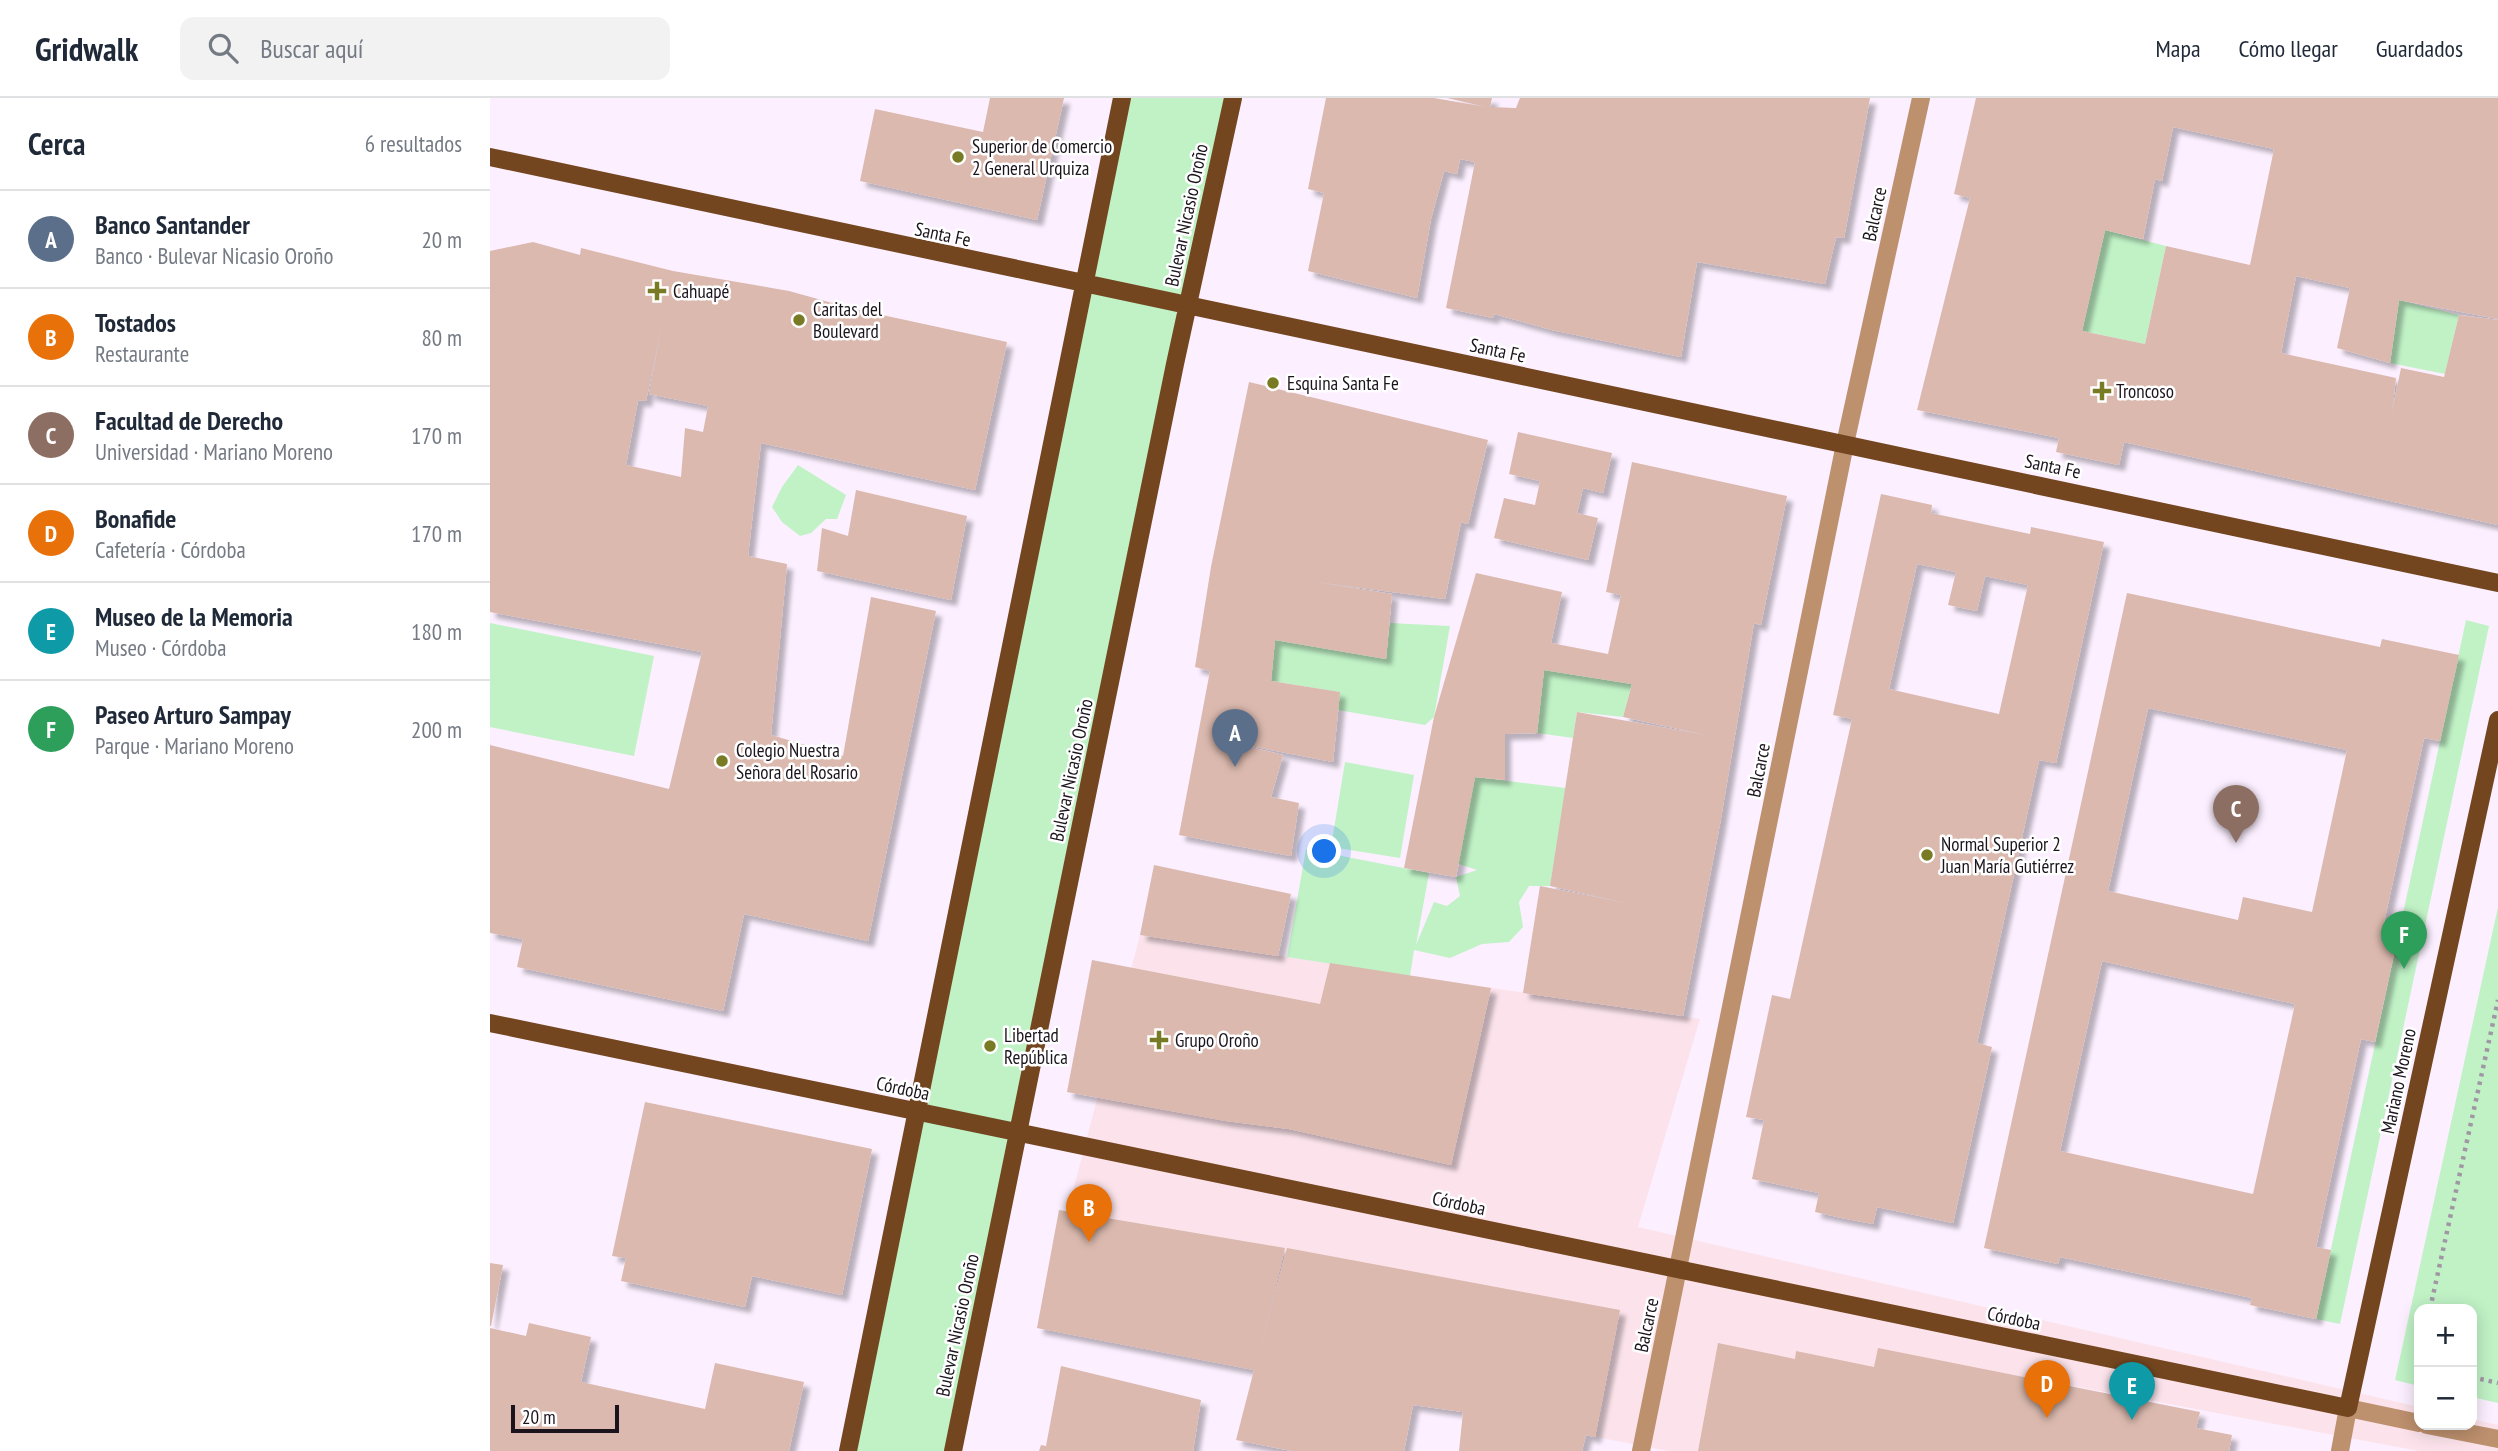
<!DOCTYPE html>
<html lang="es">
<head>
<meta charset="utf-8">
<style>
	:root { --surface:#fff; --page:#f2f2f3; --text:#1f2937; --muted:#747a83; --line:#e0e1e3; --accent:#b45309 }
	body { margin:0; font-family:"PT Sans Narrow",sans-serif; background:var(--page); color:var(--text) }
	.controls { position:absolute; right:21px; bottom:21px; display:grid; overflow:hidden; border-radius:14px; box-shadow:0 4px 18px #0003 }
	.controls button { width:63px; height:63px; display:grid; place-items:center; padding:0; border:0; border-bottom:2px solid var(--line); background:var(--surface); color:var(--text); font:35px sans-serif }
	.scale { position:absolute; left:21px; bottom:18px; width:108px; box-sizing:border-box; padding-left:7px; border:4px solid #1c141d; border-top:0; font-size:19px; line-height:24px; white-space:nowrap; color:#1c141d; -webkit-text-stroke:5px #fff; paint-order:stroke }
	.you { position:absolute; left:835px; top:754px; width:24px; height:24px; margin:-18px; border:5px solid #fff; border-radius:50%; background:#1a73e8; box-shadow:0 0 0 10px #1a73e833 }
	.badge { display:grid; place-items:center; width:46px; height:46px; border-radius:50%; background:var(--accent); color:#fff; font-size:23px; font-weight:700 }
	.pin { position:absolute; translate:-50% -58px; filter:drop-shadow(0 2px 4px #0008) }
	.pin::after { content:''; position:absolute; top:37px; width:24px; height:21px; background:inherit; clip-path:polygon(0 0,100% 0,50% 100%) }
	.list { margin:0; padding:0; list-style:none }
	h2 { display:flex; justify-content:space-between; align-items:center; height:91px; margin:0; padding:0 28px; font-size:30px }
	h2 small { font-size:23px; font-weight:400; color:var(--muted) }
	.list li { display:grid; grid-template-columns:46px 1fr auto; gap:21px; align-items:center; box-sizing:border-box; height:98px; padding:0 28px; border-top:2px solid var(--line) }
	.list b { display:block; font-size:26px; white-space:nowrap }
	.list p { margin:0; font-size:23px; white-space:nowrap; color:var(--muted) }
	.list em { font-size:23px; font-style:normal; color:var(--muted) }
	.icon { flex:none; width:38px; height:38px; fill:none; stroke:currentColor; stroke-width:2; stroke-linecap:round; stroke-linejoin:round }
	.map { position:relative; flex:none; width:2008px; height:1353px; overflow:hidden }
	header { display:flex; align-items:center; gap:42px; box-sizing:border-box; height:98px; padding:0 35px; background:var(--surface); border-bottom:2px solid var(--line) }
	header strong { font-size:33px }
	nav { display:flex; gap:38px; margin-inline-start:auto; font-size:24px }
	.search { width:490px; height:63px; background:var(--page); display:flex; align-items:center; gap:18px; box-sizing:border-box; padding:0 24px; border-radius:14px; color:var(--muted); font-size:26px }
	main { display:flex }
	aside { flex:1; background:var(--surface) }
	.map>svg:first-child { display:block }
	.commercial { fill:#fce3eb }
	.green { fill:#c0f2c6 }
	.building { fill:#dbb9ae; fill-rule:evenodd; filter:url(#shadow) }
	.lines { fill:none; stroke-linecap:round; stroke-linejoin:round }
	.path { stroke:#a196a4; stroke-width:4.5; stroke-dasharray:3.5 5; stroke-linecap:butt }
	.minor { stroke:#bd906e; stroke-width:18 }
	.major { stroke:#73461f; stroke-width:18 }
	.poi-dot { fill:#787b24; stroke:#fff; stroke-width:2.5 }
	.labels { text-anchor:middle; stroke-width:5; stroke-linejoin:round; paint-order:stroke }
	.poi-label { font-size:19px; fill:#1c141d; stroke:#fff; text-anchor:start }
	.street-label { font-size:19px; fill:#1c141d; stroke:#fff }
</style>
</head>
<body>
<header>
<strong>Gridwalk</strong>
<div class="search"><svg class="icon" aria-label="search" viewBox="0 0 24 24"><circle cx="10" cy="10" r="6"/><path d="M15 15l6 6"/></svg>Buscar aquí</div>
<nav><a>Mapa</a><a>Cómo llegar</a><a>Guardados</a></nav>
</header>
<main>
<aside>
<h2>Cerca<small>6 resultados</small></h2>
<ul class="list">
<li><span class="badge" style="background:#5c6f8a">A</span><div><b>Banco Santander</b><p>Banco · Bulevar Nicasio Oroño</p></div><em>20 m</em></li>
<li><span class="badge" style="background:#e8710a">B</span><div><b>Tostados</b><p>Restaurante</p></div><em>80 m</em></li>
<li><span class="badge" style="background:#8d6e63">C</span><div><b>Facultad de Derecho</b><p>Universidad · Mariano Moreno</p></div><em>170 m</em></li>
<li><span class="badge" style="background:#e8710a">D</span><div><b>Bonafide</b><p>Cafetería · Córdoba</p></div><em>170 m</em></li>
<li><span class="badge" style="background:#0f9aa8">E</span><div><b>Museo de la Memoria</b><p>Museo · Córdoba</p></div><em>180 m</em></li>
<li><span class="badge" style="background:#2e9e5b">F</span><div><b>Paseo Arturo Sampay</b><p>Parque · Mariano Moreno</p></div><em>200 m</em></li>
</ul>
</aside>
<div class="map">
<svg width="2008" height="1353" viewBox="0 0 2008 1353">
	<defs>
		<filter id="shadow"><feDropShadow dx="6" dy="6" stdDeviation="2" flood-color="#0004"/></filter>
	</defs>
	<rect width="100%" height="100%" fill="#fcefff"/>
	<!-- commercial -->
	<path class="commercial" d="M650,837L1210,921L1148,1129L1929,1309V1327H1982V1321L2008,1327V1353H1929L1583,1288L1569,1353H1178L547,1230Z"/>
	<!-- green -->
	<path class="green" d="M632,0H743L463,1353H358Z
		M1615,132L1676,148L1655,246L1592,233Z
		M1909,202L1969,217L1955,276L1900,265Z
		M308,367L356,397L347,421H336L321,435L310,438L292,424L282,409L292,389Z
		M1976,522L1999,528L1850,1226L1826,1221Z
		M0,525L164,558L144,658L0,629Z
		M900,525L960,528L944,619L935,627L848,612L849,594L781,583L785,542L896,561Z
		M1054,572L1142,586L1133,619L1087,614L1083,640L1047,635Z
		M855,664L924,677L910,760L841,749Z
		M985,679L1076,690L1060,788H1039L1029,804L1033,829L1019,844L992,846L960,860L924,852L920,878L797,859L816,751L939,775L926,847L944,804L957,808L970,798L966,779L987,772L966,765Z
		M2008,809V1305L1982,1299V1211H1929V1288L1905,1282Z"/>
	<!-- building -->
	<path class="building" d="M500,0H574L547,122L370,83L385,11L493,34Z
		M836,0H944L996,9L957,0H1002L1000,9L1026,10L1030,0H1380L1354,140L1346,139L1335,186L1207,164L1191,259L1062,232L1004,216L1003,220L956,210L985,64L970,61L967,76L954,73L941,121L927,200L818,173L834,95L818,91Z
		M1486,0H2008V221L1909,202L1900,265L1847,250L1860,190L1806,178L1791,255L1906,280L1902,314L1911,270L1954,279L1969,217L2008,222V427L1634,344L1629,367L1566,354L1569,340L1427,312L1480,100L1464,96ZM1683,29L1784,51L1760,167L1676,148L1655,246L1592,233L1615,132L1653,141L1665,81L1672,83Z
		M43,144L90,157L91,150L183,173L299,193L360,210L517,244L485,392L271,345L258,458L297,466L281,637L353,658L381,499L446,513L378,843L254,816L233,913L27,869L33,841L0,835V647L179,691L212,554L0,514V153ZM172,227L159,296L218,308L213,334L195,330L191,379L136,367L148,302L156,303Z
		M759,284L998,342L978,426L971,424L955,501L819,483L902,496L896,561L785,542L781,583L850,594L843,664L730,642L793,657L781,699L809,705L801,758L689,737L720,573L705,569L721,469Z
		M1028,334L1122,355L1113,395L1093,390L1087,415L1108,420L1098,462L1004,440L1014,400L1045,407L1050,383L1019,376Z
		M1142,364L1297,398L1271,527L1264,525L1230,726L1193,918L1033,895L1050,788L1141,806L1060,788L1087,614L1221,638L1133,619L1142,586L1054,572L1047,635L1015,636V682L985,679L966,779L914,770L944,619L986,475L1072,494L1061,545L1118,556L1131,497L1116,494Z
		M366,392L477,418L461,502L327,473L332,430L358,438Z
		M1391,396L1442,407L1441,415L1540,436L1541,429L1614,444L1566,665L1549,662L1487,945L1502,949L1463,1125L1387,1109L1383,1126L1352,1120L1325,1114L1329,1095L1262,1081L1274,1022L1256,1019L1282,897L1300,901L1362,621L1343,617ZM1427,466L1466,474L1458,507L1487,513L1495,478L1538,487L1509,616L1399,591Z
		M1637,495L1890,549L1892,541L1969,557L1950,643L1934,640L1890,843L1906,847L1885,944L1871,941L1826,1149L1841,1152L1826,1221L1760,1207L1762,1200L1570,1159L1568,1166L1494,1150ZM1658,610L1857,652L1822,814L1753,799L1748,822L1618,793ZM1612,863L1805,906L1763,1096L1570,1053Z
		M664,767L801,796L788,858L650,837Z
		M602,862L830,906L840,865L1001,890L961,1067L799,1031L736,1023L577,994Z
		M155,1004L382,1051L352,1197L262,1178L255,1209L131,1183L136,1160L122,1158Z
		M569,1112L795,1150L769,1256L797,1150L1130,1212L1105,1339L1096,1337L1092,1353H969L973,1314L923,1307L914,1353H802L746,1342L764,1272L547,1230Z
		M0,1165L13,1167L1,1228H0Z
		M39,1225L101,1239L91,1284L215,1311L225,1265L314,1284L299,1353H0V1230L36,1238Z
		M1228,1245L1305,1261L1306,1253L1384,1269L1388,1250L1710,1314L1706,1330L1742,1337L1739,1353H1208Z
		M571,1268L711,1302L703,1353H549L551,1347L556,1348Z"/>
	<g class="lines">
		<!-- path -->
		<path class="path" d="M1940,1211L2008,902
			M1929,1260V1269
			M1982,1279L2008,1285"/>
		<!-- minor -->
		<path class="minor" d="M1937,1327L2008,1341
			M1151,1353L1355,346L1431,0
			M1850,1353L1858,1310L1929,1325"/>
		<!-- major -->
		<path class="major" d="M0,59C669,205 1339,342 2008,485
			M0,925L1858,1310L2008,622
			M358,1353L632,0
			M463,1353L685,266L743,0"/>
	</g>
	<!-- markers -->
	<g class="poi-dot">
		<circle cx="468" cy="59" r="7"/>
		<path d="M163.5 182.5h7v7h7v7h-7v7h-7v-7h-7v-7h7z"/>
		<circle cx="309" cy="222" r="7"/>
		<circle cx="783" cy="285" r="7"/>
		<path d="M1608.5 282.5h7v7h7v7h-7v7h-7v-7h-7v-7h7z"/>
		<circle cx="232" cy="663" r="7"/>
		<circle cx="1437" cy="757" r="7"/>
		<path d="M665.5 931.5h7v7h7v7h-7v7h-7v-7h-7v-7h7z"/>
		<circle cx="500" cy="948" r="7"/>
	</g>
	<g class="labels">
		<!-- poi labels -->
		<g class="poi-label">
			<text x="482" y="55">Superior de Comercio<tspan x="482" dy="22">2 General Urquiza</tspan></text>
			<text x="183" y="200">Cahuapé</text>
			<text x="323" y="218">Caritas del<tspan x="323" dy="22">Boulevard</tspan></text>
			<text x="797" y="292">Esquina Santa Fe</text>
			<text x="1626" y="300">Troncoso</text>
			<text x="246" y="659">Colegio Nuestra<tspan x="246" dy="22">Señora del Rosario</tspan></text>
			<text x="1451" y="753">Normal Superior 2<tspan x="1451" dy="22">Juan María Gutiérrez</tspan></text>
			<text x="514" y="944">Libertad<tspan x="514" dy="22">República</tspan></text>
			<text x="685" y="949">Grupo Oroño</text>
		</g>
		<!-- street labels -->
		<g class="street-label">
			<text transform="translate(1384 116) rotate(-78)" y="7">Balcarce</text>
			<text transform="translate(696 117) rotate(-78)" y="7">Bulevar Nicasio Oroño</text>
			<text transform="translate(453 136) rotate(12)" y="7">Santa Fe</text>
			<text transform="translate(1008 252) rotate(12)" y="7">Santa Fe</text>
			<text transform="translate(1563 368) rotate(12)" y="7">Santa Fe</text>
			<text transform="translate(581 672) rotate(-78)" y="7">Bulevar Nicasio Oroño</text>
			<text transform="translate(1268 672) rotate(-79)" y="7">Balcarce</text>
			<text transform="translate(1908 983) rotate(-78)" y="7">Mariano Moreno</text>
			<text transform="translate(413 990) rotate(12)" y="7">Córdoba</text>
			<text transform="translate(969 1105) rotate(12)" y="7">Córdoba</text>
			<text transform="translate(1524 1220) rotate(12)" y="7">Córdoba</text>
			<text transform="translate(467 1227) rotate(-78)" y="7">Bulevar Nicasio Oroño</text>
			<text transform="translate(1156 1227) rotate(-78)" y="7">Balcarce</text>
		</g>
	</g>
</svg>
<div class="controls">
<button>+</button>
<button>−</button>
</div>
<div class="scale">20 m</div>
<div class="you"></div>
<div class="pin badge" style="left:745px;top:669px;background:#5c6f8a">A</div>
<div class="pin badge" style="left:599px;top:1144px;background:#e8710a">B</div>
<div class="pin badge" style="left:1746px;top:745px;background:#8d6e63">C</div>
<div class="pin badge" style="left:1557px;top:1320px;background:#e8710a">D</div>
<div class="pin badge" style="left:1642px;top:1322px;background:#0f9aa8">E</div>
<div class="pin badge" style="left:1914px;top:871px;background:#2e9e5b">F</div>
</div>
</main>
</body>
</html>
